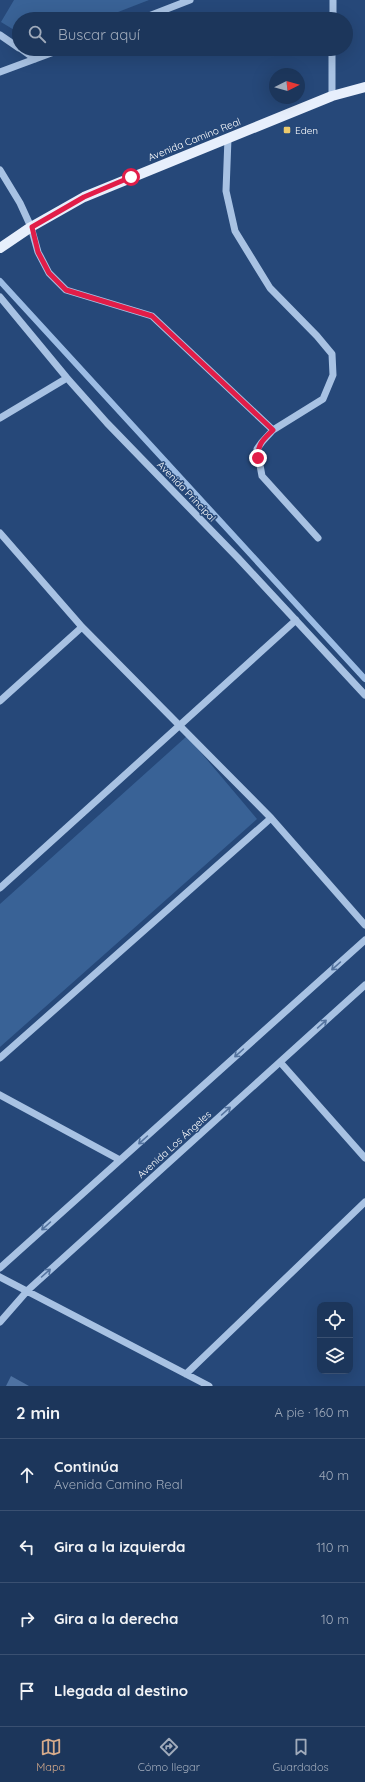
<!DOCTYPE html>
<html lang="es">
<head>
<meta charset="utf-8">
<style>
	:root { --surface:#1c365b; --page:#294164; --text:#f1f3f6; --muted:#a0abbb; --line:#3a5071; --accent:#d6ab8b }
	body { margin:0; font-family:Quicksand,sans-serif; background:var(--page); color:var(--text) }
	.controls { position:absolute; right:12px; bottom:12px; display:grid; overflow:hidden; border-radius:8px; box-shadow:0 4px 16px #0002 }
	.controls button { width:36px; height:36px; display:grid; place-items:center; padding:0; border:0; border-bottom:1px solid var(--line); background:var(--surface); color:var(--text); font:20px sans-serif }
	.compass { position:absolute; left:269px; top:68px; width:36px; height:36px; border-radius:50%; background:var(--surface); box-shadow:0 4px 16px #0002; rotate:84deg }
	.stop { position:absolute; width:12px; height:12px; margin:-9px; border:3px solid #e11d48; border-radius:50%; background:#fff }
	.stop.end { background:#e11d48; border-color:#fff; box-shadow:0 1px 4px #0008 }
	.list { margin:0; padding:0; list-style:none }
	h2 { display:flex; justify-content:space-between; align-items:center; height:52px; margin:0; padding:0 16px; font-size:17px }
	h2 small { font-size:13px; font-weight:400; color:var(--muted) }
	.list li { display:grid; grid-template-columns:26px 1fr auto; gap:12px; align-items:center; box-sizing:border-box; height:72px; padding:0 16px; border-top:1px solid var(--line) }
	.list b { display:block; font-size:15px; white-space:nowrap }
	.list p { margin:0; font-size:13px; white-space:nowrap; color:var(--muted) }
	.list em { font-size:13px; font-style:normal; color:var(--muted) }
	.icon { flex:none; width:22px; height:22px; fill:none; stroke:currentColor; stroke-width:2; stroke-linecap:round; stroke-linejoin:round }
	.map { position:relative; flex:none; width:365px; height:1386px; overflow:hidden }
	.search { position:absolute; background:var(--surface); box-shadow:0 4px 16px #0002; left:12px; right:12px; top:12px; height:44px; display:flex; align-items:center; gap:10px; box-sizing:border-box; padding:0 14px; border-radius:22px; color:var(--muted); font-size:15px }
	.sheet { height:340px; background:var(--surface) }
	nav { display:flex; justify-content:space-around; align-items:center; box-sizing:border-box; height:56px; border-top:1px solid var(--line); background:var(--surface); font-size:11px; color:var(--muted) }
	nav a { display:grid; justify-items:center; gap:2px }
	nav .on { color:var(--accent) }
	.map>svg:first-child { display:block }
	.green { fill:#396296 }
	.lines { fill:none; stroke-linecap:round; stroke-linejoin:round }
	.stream { stroke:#9cbce4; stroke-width:6 }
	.building { fill:#4e72a2 }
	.minor { stroke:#a8c2e3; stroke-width:7 }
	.major { stroke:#e7effc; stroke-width:10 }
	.oneway { stroke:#54739e }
	.route { stroke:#e11d48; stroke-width:5 }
	.poi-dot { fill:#ecca6d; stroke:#264879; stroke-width:1.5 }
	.labels { text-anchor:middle; stroke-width:3; stroke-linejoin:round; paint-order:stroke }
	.poi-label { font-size:10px; fill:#fff; stroke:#264879; text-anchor:start }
	.street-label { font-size:10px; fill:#fff; stroke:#264879 }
</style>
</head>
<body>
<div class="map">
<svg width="365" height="1386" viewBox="0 0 365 1386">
	<rect width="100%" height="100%" fill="#264879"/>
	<!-- green -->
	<path class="green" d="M14,0H149L100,19H19V33L1,22Z
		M187,736L257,819L0,1047V904Z"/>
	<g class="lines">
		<!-- stream -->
		<path class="stream" d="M0,281L365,679"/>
	</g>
	<!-- building -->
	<path class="building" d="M11,1376L29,1386H6Z"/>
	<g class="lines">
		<!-- minor -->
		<path class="minor" d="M141,19L190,0
			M333,19V0
			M0,35L19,48
			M21,49L35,59
			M0,72L62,49
			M332,96V49
			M228,138L226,191L235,231L270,288L317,336L332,354L333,375L323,399L273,430L262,442L257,449L262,476L318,538
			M0,170L20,203L31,227L38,252L49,273L66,290L152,316L273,430
			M0,297L67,378L107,423L238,558L365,695
			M0,418L67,378
			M0,533L82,627L271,818L365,925
			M0,701L82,627
			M0,888L296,620
			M0,1058L271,818
			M280,1062L365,1158
			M0,1095L120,1160
			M0,1268L365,940
			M0,1277L209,1386
			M0,1322L28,1290L365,985
			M186,1374L365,1202"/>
		<!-- major -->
		<path class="major" d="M0,248L31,227L84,197L332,96L365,87"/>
	</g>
	<!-- one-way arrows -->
	<defs><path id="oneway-shaft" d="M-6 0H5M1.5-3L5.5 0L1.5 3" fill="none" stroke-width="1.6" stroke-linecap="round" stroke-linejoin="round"/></defs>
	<g class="oneway">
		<use href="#oneway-shaft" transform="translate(336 966) rotate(138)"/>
		<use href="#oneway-shaft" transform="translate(322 1024) rotate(-42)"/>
		<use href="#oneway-shaft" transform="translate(239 1053) rotate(138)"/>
		<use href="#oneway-shaft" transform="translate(226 1111) rotate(-42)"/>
		<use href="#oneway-shaft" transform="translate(143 1140) rotate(138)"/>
		<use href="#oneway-shaft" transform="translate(46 1226) rotate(138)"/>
		<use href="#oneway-shaft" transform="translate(46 1273) rotate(-42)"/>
	</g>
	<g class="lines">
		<!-- route -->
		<path class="route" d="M131,177L84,197L32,227L38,252L49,273L66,290L152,316L273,430C264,439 257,444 258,458"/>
	</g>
	<!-- markers -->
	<rect class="poi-dot" x="283" y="126" width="8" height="8" rx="2"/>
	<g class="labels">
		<!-- poi labels -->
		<g class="poi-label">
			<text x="295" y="134">Eden</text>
		</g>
		<!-- street labels -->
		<g class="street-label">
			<text transform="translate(194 139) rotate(-22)" y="4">Avenida Camino Real</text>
			<text transform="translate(187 491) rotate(46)" y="4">Avenida Principal</text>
			<text transform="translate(174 1144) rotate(-42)" y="4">Avenida Los Ángeles</text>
		</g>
	</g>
</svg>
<div class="controls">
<button><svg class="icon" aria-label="locate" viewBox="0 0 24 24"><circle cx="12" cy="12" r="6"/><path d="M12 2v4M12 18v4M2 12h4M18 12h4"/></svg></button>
<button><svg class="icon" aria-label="layers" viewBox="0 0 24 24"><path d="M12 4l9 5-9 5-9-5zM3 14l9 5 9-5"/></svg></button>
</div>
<svg class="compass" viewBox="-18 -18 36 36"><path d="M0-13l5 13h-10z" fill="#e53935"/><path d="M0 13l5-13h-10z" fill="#a0abbb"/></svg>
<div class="stop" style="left:131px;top:177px"></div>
<div class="stop end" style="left:258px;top:458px"></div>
<div class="search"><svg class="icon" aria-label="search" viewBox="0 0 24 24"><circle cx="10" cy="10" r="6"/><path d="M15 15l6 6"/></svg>Buscar aquí</div>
</div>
<section class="sheet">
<h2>2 min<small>A pie · 160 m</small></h2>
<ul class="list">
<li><svg class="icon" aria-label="ahead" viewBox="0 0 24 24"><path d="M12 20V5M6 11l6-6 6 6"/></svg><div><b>Continúa</b><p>Avenida Camino Real</p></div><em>40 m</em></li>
<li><svg class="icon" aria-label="left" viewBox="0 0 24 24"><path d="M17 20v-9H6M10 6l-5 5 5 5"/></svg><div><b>Gira a la izquierda</b></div><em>110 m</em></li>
<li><svg class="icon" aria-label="right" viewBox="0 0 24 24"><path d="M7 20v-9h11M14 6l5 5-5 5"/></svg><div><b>Gira a la derecha</b></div><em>10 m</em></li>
<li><svg class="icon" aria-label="arrive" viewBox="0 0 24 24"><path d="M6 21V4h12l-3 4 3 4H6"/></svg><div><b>Llegada al destino</b></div></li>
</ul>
</section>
<nav>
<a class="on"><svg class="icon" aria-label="map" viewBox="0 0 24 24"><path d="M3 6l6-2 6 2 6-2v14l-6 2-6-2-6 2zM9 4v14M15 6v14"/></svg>Mapa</a>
<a><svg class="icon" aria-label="directions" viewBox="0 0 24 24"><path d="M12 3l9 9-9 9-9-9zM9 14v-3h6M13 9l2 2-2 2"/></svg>Cómo llegar</a>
<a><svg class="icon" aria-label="saved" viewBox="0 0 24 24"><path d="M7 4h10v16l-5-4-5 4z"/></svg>Guardados</a>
</nav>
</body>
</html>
